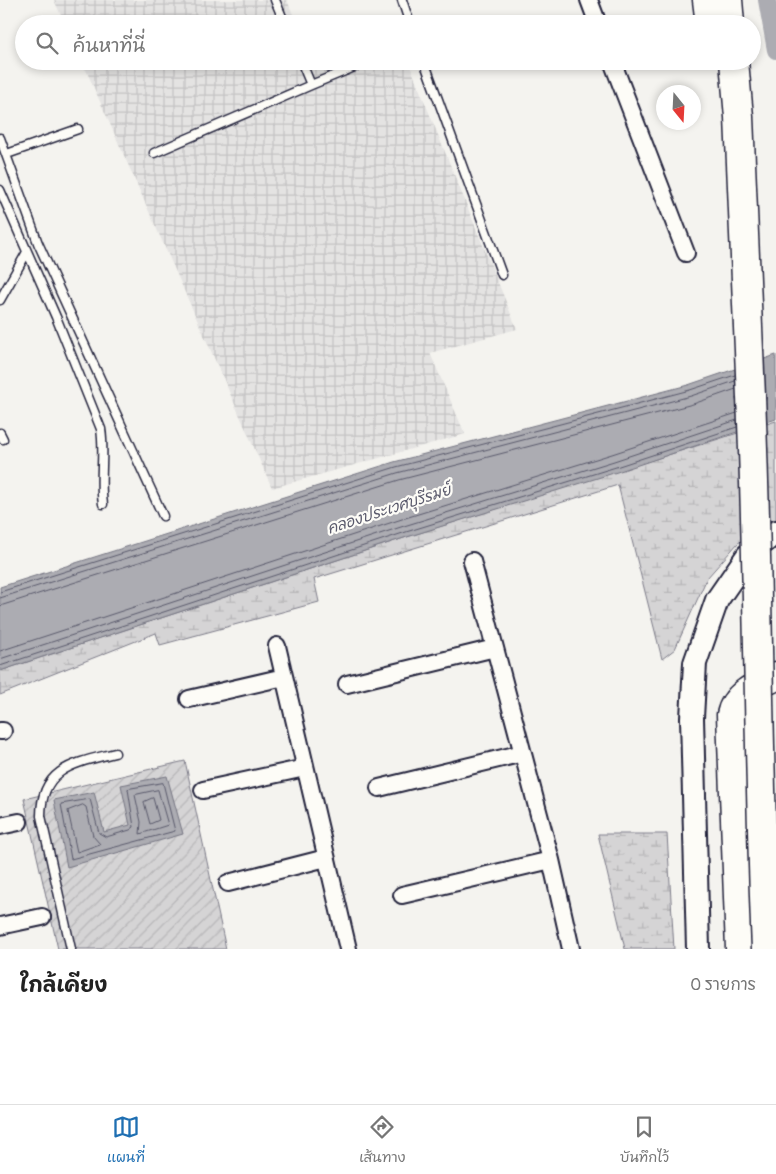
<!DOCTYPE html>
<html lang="th">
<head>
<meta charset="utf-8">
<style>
	:root { --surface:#fff; --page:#f2f2f2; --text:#222; --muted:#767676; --line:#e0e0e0; --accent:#1f6fb2 }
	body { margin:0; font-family:Pangolin,"Playpen Sans Thai",sans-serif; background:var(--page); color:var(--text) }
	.compass { position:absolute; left:656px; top:85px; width:45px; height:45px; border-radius:50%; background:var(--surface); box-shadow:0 2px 8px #0003; rotate:162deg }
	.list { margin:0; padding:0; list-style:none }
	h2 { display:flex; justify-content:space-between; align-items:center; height:65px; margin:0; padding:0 20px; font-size:21px }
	h2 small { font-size:16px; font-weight:400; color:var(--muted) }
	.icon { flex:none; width:28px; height:28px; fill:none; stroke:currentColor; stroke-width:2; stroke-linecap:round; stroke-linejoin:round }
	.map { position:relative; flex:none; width:776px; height:949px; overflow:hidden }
	.search { position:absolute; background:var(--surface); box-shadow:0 2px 8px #0003; left:15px; right:15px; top:15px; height:55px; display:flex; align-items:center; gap:12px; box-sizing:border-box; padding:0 18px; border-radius:28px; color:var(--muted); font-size:19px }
	.sheet { height:155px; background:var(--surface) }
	nav { display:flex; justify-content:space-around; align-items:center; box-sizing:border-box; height:70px; border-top:1px solid var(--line); background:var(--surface); font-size:14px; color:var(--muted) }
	nav a { display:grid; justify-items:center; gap:2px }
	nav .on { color:var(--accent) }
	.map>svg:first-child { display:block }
	.industrial { fill:url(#industrial-grid) }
	.wetland { fill:url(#wetland-marsh); stroke:#7c7b88 }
	.garden { fill:url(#garden-furrows); stroke:#7c7b88 }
	.water { fill:#acacb2; stroke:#757582 }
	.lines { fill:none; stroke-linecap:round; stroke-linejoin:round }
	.shore { stroke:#59596b; stroke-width:1 }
	.canal { stroke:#acacb2; stroke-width:18 }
	.service-casing { stroke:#22223b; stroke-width:11 }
	.minor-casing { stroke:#22223b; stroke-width:20 }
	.secondary-casing { stroke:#22223b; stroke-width:26 }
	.motorway-casing { stroke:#22223b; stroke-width:31 }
	.service { stroke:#fdfcf7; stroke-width:8 }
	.minor { stroke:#fdfcf7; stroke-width:16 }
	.secondary { stroke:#fdfcf7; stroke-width:22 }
	.motorway { stroke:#fdfcf7; stroke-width:28 }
	.motorway-bridge-casing { stroke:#22223b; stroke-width:31; stroke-linecap:butt }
	.motorway-bridge { stroke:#fdfcf7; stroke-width:28 }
	.labels { text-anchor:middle; stroke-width:4.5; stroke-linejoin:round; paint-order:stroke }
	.water-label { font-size:15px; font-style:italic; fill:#59596b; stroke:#fdfcf7 }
</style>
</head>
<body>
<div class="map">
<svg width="776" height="949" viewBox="0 0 776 949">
	<defs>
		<pattern id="industrial-grid" width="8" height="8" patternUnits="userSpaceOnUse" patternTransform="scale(1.25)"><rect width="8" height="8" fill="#e4e3e2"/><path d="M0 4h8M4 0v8" fill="none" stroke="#c3c2c3"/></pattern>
		<pattern id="wetland-marsh" width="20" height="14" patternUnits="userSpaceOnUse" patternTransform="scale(1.25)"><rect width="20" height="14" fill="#d5d4d5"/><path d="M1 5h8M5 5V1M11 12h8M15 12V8" fill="none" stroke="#b7b6b8"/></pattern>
		<pattern id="garden-furrows" width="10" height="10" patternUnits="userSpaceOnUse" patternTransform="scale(1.25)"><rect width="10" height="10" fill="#d5d4d5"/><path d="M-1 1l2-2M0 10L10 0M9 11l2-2" fill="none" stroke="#b7b6b8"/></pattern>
	</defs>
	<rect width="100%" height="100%" fill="#f4f3ef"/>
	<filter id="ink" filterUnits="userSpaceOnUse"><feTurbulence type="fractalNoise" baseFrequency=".02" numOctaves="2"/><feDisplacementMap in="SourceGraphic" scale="10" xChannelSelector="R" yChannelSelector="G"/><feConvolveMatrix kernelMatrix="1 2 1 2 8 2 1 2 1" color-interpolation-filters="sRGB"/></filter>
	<g filter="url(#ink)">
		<!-- industrial -->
		<path class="industrial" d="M54,0H287L297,24H65Z
			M82,61H312L314,65L321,61H408L517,329L430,353L465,434L272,488Z"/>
		<!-- wetland -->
		<path class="wetland" d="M776,421V519L738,543L707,578L675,649L662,659L618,485L314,579L319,602L160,645L156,633L0,695V671L407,537Z
			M598,834H667L674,949H625Z"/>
		<!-- garden -->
		<path class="garden" d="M185,761L226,949H58L24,799Z"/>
		<!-- water -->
		<path class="water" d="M776,355V419L617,472L407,537L0,671V587L394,462L688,385Z
			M167,776L183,834L67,867L54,800L94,792L104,832L130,825L121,785Z"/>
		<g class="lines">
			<!-- shore -->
			<path class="shore" d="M0,592L396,467L690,390L735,375
				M0,598L397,473L691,396L735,381
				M0,606L399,480L693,404L736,389
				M0,651L402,519L612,454L737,413
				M0,659L404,526L614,461L737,420
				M0,666L406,532L616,467L737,427
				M163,783L175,831L71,859L61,804L90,799L99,833L106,837L130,830L134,827L128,789Z
				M158,790L168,825L140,834L141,822L135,795Z
				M153,798L159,820L150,824L144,802Z
				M83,805L86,807L93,836L100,844L77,852L68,811Z"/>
			<!-- canal -->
			<path class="canal" d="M767,0L776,50"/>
			<!-- service casing -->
			<g class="service-casing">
				<path id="service" d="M275,0L285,24
					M402,0L410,24
					M301,61L311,85L369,61
					M424,61L502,275
					M0,138L38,243L163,516
					M154,153L311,85
					M7,154L78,129
					M0,190L56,317L101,429C105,454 99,479 103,504
					M0,300L27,252
					M0,433L3,439
					M71,949L41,816C41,767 76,763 115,753"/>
			</g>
			<!-- minor casing -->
			<g class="minor-casing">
				<path id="minor" d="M589,0L598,24
					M612,61L686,253
					M472,561L551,860L571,949
					M277,646L348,949
					M347,684L495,648
					M189,699L284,677
					M0,731H3
					M379,788L523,753
					M203,790L305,768
					M0,826L19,822
					M228,883L326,858
					M402,895L551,860
					M0,926L42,917"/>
			</g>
			<!-- secondary casing -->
			<g class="secondary-casing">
				<path id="secondary" d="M698,949L692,718L695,663L717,600L748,555L776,532"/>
			</g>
			<!-- motorway casing -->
			<g class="motorway-casing">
				<path id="motorway" d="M707,0L710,24
					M728,0L730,24
					M734,61L739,117L751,397
					M740,949L731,715C735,694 758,685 776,676"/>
			</g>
			<!-- service -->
			<use href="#service" class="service"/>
			<!-- minor -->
			<use href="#minor" class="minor"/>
			<!-- secondary -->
			<use href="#secondary" class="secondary"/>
			<!-- motorway -->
			<use href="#motorway" class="motorway"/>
			<!-- motorway-bridge casing -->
			<g class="motorway-bridge-casing">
				<path id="motorway-bridge" d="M751,397C759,581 758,765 766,949"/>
			</g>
			<!-- motorway-bridge -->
			<use href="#motorway-bridge" class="motorway-bridge"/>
		</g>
	</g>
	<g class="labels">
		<!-- water labels -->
		<g class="water-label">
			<text transform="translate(389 509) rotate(-18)" y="5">คลองประเวศบุรีรมย์</text>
		</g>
	</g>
</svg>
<svg class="compass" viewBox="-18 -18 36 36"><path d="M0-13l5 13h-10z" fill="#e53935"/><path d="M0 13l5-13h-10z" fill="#767676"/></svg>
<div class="search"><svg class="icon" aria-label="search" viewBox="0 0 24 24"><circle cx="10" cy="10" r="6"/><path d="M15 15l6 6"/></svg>ค้นหาที่นี่</div>
</div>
<section class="sheet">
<h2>ใกล้เคียง<small>0 รายการ</small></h2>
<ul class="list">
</ul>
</section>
<nav>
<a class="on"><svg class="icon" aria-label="map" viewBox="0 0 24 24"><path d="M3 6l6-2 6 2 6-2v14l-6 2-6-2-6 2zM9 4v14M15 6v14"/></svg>แผนที่</a>
<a><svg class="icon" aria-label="directions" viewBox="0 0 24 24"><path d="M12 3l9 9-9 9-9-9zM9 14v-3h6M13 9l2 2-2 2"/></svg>เส้นทาง</a>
<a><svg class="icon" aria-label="saved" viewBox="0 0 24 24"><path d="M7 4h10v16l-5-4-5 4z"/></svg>บันทึกไว้</a>
</nav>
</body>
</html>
